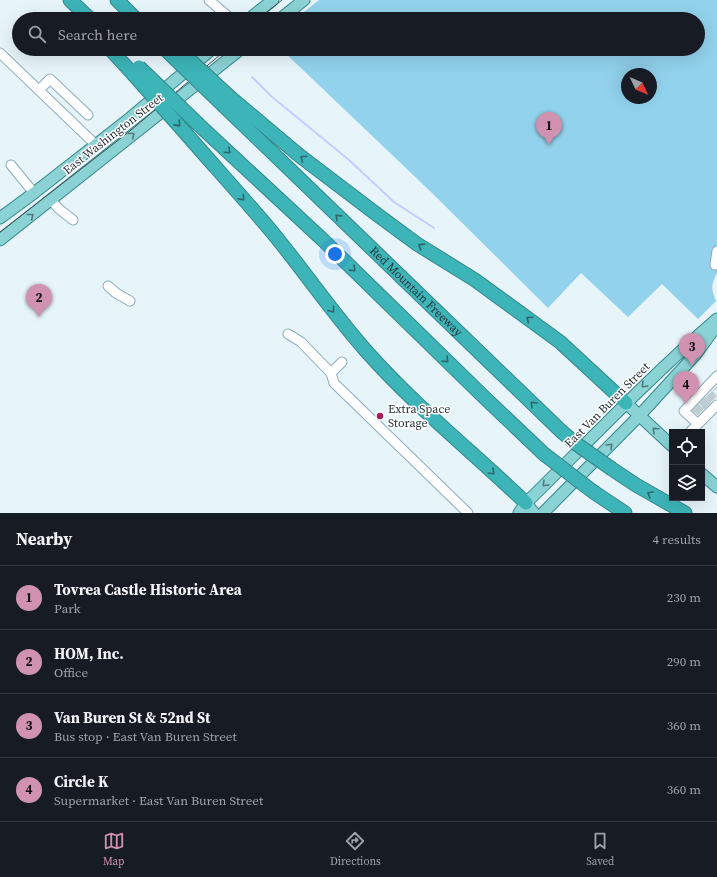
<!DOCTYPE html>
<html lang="en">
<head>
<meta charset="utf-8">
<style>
	:root { --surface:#171b24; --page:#20242c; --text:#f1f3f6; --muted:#9ea1a6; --line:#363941; --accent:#d192b1 }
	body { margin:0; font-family:"Source Serif 4",serif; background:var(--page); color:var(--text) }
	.controls { position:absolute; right:12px; bottom:12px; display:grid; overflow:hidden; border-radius:0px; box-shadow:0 4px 16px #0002 }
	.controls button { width:36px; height:36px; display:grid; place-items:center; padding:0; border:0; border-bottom:1px solid var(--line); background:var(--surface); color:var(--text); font:20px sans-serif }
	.compass { position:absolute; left:621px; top:68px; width:36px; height:36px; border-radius:50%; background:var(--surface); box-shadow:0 4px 16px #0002; rotate:134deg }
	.you { position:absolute; left:335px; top:254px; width:14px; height:14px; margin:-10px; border:3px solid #fff; border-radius:50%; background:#1a73e8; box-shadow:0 0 0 6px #1a73e833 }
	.badge { display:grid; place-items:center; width:26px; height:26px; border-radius:50%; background:var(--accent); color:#111; font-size:13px; font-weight:700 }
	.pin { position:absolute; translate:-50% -33px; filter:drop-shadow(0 1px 2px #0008) }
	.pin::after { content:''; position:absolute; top:21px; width:14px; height:12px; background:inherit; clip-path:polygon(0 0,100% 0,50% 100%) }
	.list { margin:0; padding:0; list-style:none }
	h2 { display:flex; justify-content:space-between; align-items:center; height:52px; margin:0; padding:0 16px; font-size:17px }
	h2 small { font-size:13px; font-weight:400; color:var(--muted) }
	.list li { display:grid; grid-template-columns:26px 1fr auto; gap:12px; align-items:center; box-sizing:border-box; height:64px; padding:0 16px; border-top:1px solid var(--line) }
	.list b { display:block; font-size:15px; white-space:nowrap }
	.list p { margin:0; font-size:13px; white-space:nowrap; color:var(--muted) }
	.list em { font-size:13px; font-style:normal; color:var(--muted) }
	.icon { flex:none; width:22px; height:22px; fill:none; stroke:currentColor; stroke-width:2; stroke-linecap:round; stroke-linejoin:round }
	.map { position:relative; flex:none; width:717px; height:513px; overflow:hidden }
	.search { position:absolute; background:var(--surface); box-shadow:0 4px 16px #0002; left:12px; right:12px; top:12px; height:44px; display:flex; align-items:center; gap:10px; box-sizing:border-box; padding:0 14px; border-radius:22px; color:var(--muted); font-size:15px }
	.sheet { height:308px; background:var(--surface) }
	nav { display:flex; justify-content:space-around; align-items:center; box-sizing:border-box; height:56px; border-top:1px solid var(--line); background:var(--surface); font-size:11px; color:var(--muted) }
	nav a { display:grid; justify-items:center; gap:2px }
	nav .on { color:var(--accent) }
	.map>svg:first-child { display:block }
	.park { fill:#92d2ec; fill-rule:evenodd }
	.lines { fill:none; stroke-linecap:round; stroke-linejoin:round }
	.stream { stroke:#c5ccff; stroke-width:2 }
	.minor-tunnel { stroke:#c0ced4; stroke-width:9; stroke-dasharray:9 4.5; stroke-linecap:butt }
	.minor-casing { stroke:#8aadbb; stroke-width:11 }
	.major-casing { stroke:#34868b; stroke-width:13 }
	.highway-casing { stroke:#34868b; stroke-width:15 }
	.minor { stroke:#fff; stroke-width:9 }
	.major { stroke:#8bd2d4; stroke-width:11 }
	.highway { stroke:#3db4b8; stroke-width:13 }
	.tram { stroke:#445258; stroke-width:1 }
	.highway-bridge-casing { stroke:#34868b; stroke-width:15; stroke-linecap:butt }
	.highway-bridge { stroke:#3db4b8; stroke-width:13 }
	.oneway { stroke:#2e666b }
	.oneway2 { stroke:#527a7e }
	.poi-dot { fill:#a91c5c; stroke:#fff; stroke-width:1.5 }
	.labels { text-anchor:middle; stroke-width:3; stroke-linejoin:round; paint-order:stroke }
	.street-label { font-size:12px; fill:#243238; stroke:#fff }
	.poi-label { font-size:12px; fill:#243238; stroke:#fff; text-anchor:start }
</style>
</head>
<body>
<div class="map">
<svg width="717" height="513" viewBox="0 0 717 513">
	<rect width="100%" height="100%" fill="#e7f5fb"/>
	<!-- park -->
	<path class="park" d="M319,0H717V273C711,285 711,289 716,301L698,319L662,284L628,317L581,273L548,308L431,192L281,49H698V19H295ZM627,74H651V98H627Z"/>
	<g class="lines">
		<!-- stream -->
		<path class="stream" d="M252,77L271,96L349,160L394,202L434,228"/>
		<!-- minor-tunnel -->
		<path class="minor-tunnel" d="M716,387L717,388
			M709,394L714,399
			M702,400L708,406
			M695,407L701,412"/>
		<!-- minor casing -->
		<g class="minor-casing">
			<path id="minor" d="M209,0L224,13L231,19
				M0,53L96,145
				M39,90L50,79L88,115
				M11,165L34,193
				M51,200L59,209L73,220
				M715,265L717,251
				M108,286L116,293L130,301
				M288,334L301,342L331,373L334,383L468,513
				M331,373L342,362
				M717,376L684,411L698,424L717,405
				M690,432L698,424"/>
		</g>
		<!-- major casing -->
		<g class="major-casing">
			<path id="major" d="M249,19L273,0
				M280,19L304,0
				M0,218L34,193L130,118L212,49
				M0,240L241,49
				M626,403L672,446
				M702,474L717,487
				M526,503L534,513
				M519,513L526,503C589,441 650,377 717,319
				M543,513L639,416L696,354L717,325"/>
		</g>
		<!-- highway casing -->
		<g class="highway-casing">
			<g id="highway">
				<path d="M70,0L90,19"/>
				<path d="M117,0L136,19"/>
				<path d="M110,49L133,74"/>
				<path d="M231,98L300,156L375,213L417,244L475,280L560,342L626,403"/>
				<path id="s1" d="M224,106L561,431"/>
				<path d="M199,125L323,240L486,399L544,454"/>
				<path d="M189,137C216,168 245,200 272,232C305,272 334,315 368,353C416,407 474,453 526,503"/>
				<path d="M612,469L636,485L685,513"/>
				<path d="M595,493L625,513"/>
			</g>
		</g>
		<!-- minor -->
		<use href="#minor" class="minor"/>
		<!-- major -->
		<use href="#major" class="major"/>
		<!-- highway -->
		<use href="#highway" class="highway"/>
		<!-- tram -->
		<path class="tram" d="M258,19L282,0
			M0,232L130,131L227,49"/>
		<!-- highway-bridge casing -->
		<g class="highway-bridge-casing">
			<path id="highway-bridge" d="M165,49L224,106
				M178,49L231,98
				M139,67L199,125
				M133,74L189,137
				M561,431L575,443L612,469
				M544,454L579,481L595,493"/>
		</g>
		<!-- highway-bridge -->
		<use href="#highway-bridge" class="highway-bridge"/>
	</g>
	<!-- one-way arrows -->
	<defs><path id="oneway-chevron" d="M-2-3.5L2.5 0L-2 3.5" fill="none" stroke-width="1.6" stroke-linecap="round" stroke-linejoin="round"/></defs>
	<g class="oneway">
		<use href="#oneway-chevron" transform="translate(178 124) rotate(48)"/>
		<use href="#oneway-chevron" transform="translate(228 151) rotate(43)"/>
		<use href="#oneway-chevron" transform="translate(303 158) rotate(-142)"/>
		<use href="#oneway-chevron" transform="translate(242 198) rotate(49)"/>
		<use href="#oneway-chevron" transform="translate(338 217) rotate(-136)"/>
		<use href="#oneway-chevron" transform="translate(421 246) rotate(-147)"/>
		<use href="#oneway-chevron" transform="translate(353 269) rotate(44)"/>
		<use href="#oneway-chevron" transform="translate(332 310) rotate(52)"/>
		<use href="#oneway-chevron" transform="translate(529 319) rotate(-143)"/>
		<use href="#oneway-chevron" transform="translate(446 360) rotate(44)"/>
		<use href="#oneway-chevron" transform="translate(533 404) rotate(-136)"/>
		<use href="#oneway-chevron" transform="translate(492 472) rotate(43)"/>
		<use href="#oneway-chevron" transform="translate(650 494) rotate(-150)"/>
	</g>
	<g class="oneway2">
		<use href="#oneway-chevron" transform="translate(132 135) rotate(-38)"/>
		<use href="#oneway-chevron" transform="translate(31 216) rotate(-39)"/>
		<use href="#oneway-chevron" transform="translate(644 385) rotate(136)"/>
		<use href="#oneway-chevron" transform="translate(655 430) rotate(-138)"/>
		<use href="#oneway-chevron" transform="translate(610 446) rotate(-45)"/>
		<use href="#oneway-chevron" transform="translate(545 484) rotate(135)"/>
	</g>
	<!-- markers -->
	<circle class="poi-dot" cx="380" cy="416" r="4"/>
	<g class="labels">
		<!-- street labels -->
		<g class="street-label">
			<text transform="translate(113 134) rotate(-38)" y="4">East Washington Street</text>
			<text dy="4" stroke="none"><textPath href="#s1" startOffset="267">Red Mountain Freeway</textPath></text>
			<text transform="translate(607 405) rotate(-45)" y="4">East Van Buren Street</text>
		</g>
		<!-- poi labels -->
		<g class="poi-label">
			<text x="388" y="413">Extra Space<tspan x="388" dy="14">Storage</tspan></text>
		</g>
	</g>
</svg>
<div class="controls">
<button><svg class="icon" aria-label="locate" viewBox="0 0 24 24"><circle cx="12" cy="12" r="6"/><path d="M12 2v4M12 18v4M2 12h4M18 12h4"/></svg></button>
<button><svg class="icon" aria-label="layers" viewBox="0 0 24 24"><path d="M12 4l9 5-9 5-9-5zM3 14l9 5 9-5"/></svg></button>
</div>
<svg class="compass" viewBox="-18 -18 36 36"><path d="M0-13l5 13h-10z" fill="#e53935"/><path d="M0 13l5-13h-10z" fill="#9ea1a6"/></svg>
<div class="you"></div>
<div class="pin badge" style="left:549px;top:145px">1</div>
<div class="pin badge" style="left:39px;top:317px">2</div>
<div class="pin badge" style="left:692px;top:366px">3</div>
<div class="pin badge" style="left:686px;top:404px">4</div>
<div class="search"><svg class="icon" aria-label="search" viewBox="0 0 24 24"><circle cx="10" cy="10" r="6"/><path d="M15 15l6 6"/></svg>Search here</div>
</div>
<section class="sheet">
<h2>Nearby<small>4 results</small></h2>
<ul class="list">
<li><span class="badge">1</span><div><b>Tovrea Castle Historic Area</b><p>Park</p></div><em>230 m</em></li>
<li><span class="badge">2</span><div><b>HOM, Inc.</b><p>Office</p></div><em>290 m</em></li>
<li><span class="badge">3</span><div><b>Van Buren St &amp; 52nd St</b><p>Bus stop · East Van Buren Street</p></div><em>360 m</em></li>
<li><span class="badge">4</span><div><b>Circle K</b><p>Supermarket · East Van Buren Street</p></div><em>360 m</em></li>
</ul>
</section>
<nav>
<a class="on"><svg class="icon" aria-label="map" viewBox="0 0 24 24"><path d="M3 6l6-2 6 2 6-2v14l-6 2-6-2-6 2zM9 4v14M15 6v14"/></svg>Map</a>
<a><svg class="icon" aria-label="directions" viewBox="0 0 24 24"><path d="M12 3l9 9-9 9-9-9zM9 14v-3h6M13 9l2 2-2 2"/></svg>Directions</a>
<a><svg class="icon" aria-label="saved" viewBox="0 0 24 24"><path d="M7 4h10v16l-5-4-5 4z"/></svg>Saved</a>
</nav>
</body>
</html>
